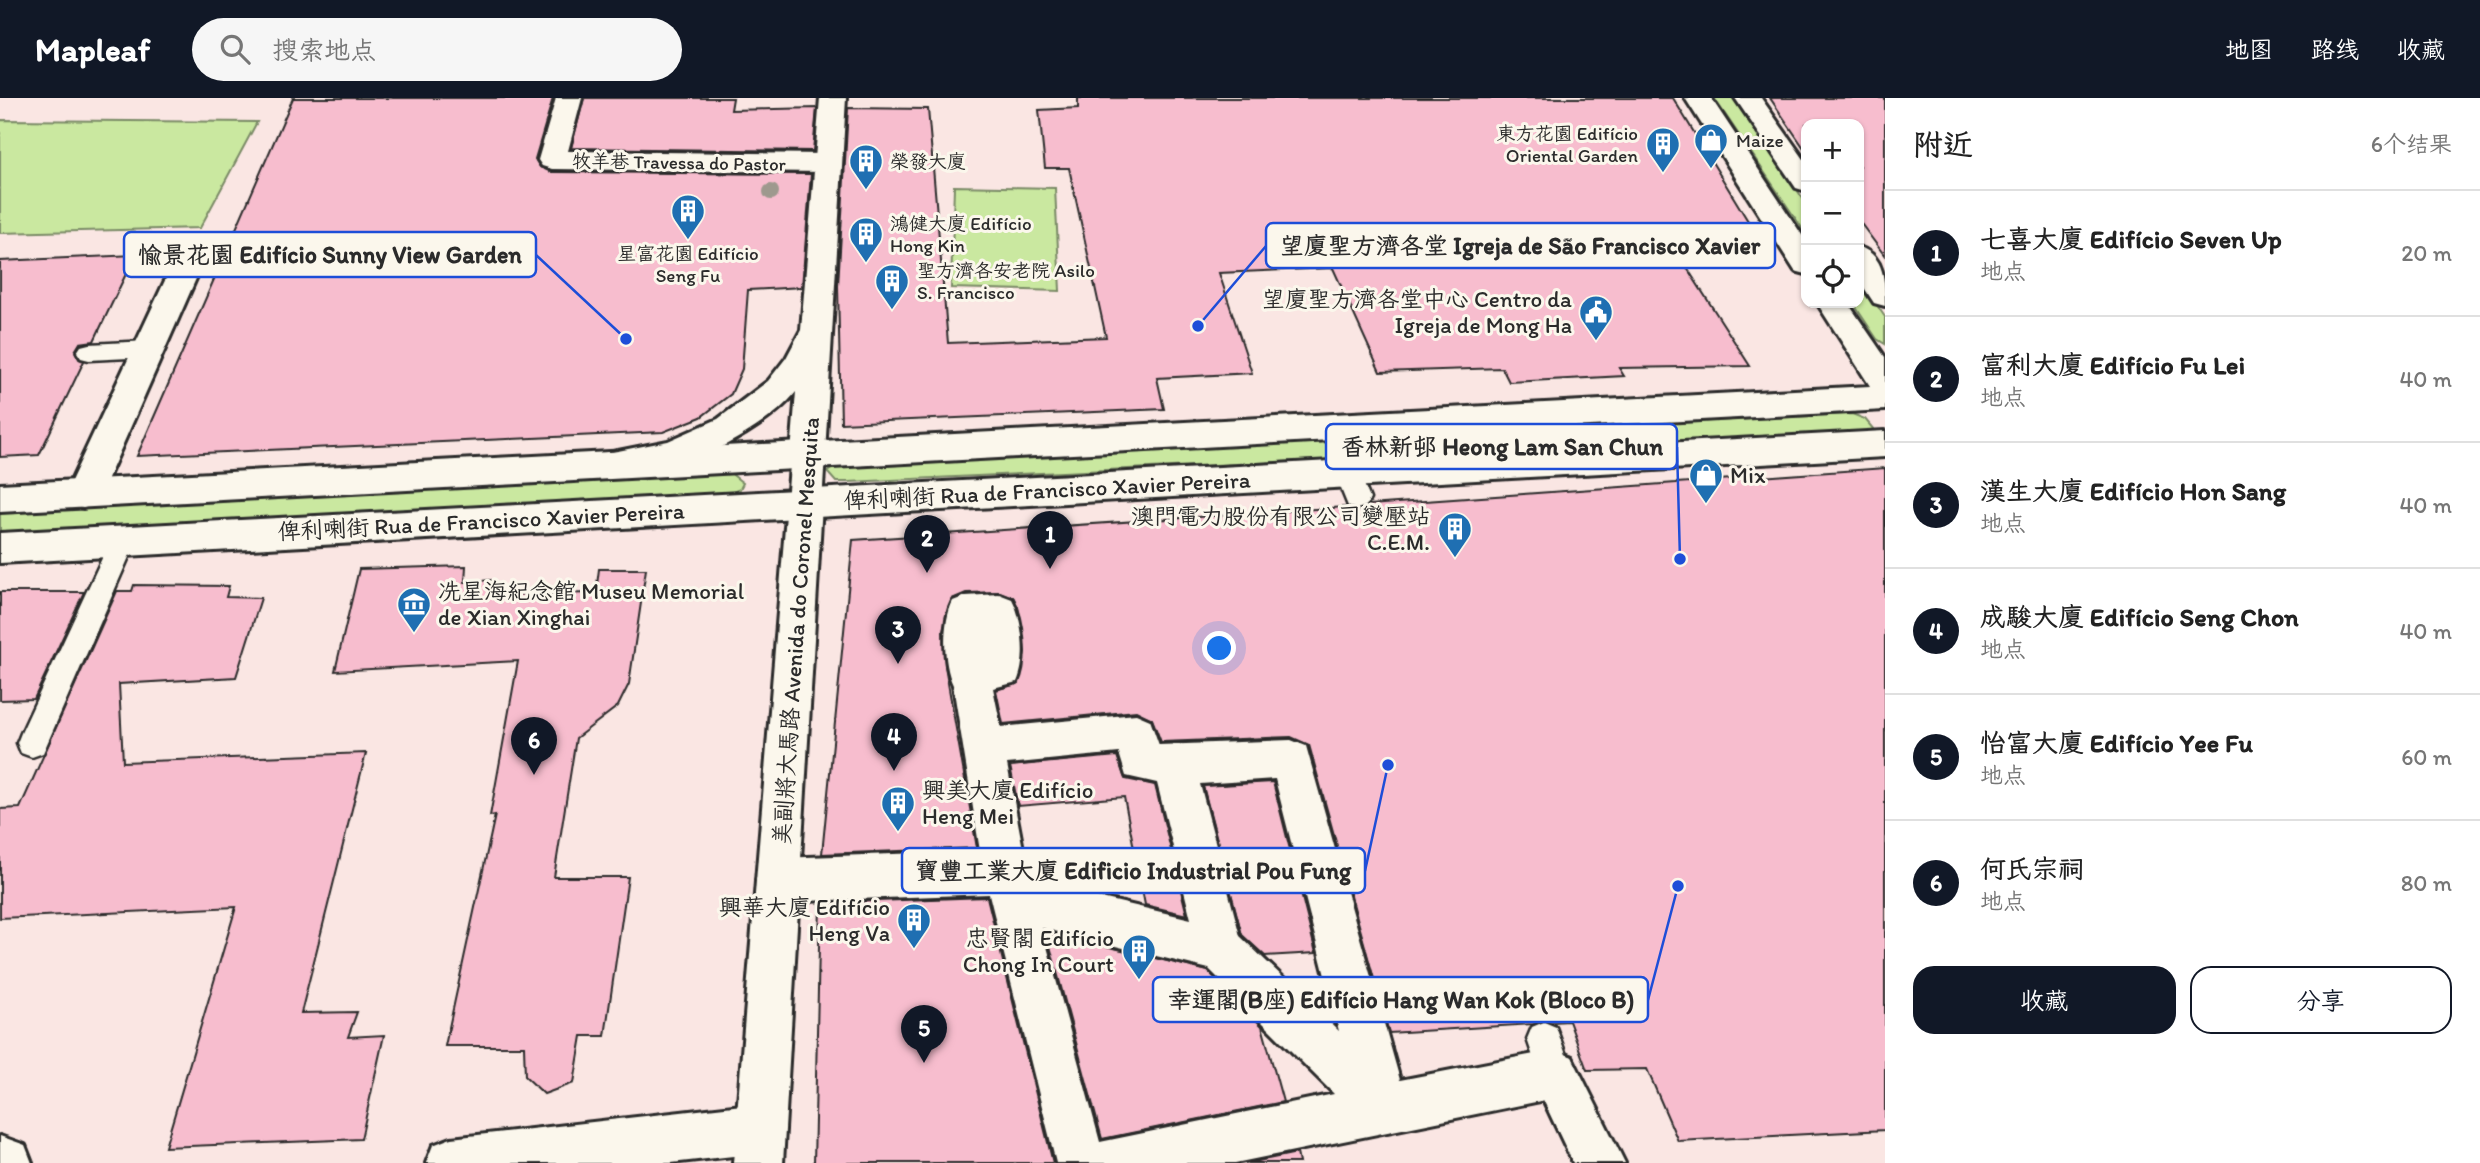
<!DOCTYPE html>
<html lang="zh">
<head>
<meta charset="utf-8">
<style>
	:root { --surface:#fff; --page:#f6f6f6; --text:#222; --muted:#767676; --line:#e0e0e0; --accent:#111827 }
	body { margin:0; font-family:Itim,"LXGW WenKai TC",sans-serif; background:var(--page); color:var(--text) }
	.controls { position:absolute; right:21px; top:21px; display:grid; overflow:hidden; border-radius:14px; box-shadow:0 2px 5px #0004 }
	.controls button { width:63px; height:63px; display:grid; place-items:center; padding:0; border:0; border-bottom:2px solid var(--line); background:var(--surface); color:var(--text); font:35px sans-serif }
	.you { position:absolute; left:1220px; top:551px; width:24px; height:24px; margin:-18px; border:5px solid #fff; border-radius:50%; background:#1a73e8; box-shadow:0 0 0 10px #1a73e833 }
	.badge { display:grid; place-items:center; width:46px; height:46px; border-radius:50%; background:var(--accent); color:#fff; font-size:23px; font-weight:700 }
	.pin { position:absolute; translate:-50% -58px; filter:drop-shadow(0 2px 4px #0008) }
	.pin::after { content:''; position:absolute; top:37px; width:24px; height:21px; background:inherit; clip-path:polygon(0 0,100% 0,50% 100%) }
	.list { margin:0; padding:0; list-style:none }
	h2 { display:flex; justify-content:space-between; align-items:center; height:91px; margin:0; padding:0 28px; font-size:30px }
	h2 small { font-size:23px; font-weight:400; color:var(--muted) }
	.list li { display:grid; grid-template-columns:46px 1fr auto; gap:21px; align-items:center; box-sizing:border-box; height:126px; padding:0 28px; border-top:2px solid var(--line) }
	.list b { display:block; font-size:26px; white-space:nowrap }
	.list p { margin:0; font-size:23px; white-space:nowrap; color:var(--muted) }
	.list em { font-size:23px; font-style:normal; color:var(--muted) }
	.actions { display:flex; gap:14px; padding:21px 28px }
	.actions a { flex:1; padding:16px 0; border:2px solid var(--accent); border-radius:21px; text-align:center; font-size:24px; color:var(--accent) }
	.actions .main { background:var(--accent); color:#fff }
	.icon { flex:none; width:38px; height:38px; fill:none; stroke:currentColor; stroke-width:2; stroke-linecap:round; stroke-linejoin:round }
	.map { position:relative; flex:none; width:1885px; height:1065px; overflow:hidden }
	header { display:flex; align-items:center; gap:42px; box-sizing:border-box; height:98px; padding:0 35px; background:var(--accent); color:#fff }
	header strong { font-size:33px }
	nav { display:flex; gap:38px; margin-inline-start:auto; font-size:24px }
	.search { width:490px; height:63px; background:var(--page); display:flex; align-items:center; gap:18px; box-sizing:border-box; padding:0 24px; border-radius:38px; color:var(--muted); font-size:26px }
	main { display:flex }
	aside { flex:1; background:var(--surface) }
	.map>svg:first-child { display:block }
	.green { fill:#cae8a0; stroke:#7a8a66; stroke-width:2 }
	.building { fill:#f7bdce; stroke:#2b2b2b; stroke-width:2 }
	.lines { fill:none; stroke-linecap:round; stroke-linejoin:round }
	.service-casing { stroke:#2b2b2b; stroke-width:5 }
	.pedestrian-casing { stroke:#2b2b2b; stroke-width:6 }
	.minor-casing { stroke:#2b2b2b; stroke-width:6 }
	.tertiary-casing { stroke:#2b2b2b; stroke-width:6 }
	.secondary-casing { stroke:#2b2b2b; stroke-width:6 }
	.service { fill:#fbf7ec; fill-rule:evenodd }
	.pedestrian { fill:#fbf7ec; fill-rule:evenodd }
	.minor { fill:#fbf7ec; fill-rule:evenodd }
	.tertiary { fill:#fbf7ec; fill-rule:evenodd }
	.secondary { fill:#fbf7ec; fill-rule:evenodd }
	.tree { fill:#9e998e }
	.labels { text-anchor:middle; stroke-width:6; stroke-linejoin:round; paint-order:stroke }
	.far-poi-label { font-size:19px; fill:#2b2b2b; stroke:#fbf7ec; text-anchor:start }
	.far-street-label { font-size:19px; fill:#2b2b2b; stroke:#fbf7ec }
	.poi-label { font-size:23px; fill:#2b2b2b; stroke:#fbf7ec; text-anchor:end }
	.street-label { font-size:23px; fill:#2b2b2b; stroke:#fbf7ec }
	.leader { fill:none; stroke:#1d4ed8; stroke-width:2.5 }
	.callout-dot { fill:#1d4ed8; stroke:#fbf7ec; stroke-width:2.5 }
	.callout { fill:#fbf7ec; stroke:#1d4ed8; stroke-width:2.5 }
	.callout-label { font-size:24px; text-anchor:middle; font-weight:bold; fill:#2b2b2b }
</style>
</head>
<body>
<header>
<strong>Mapleaf</strong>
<div class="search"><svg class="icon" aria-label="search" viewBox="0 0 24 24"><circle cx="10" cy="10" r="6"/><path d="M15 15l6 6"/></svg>搜索地点</div>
<nav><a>地图</a><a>路线</a><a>收藏</a></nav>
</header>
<main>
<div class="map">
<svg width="1885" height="1065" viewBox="0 0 1885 1065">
	<rect width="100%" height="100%" fill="#fae6e3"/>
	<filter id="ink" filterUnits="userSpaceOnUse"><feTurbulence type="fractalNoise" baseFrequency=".0143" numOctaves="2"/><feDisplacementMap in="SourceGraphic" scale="14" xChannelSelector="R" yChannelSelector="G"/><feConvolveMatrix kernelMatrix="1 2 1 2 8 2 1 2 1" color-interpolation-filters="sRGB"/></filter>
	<g filter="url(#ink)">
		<!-- green -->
		<path class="green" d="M1714,0H1734L1806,105V136Z
			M0,22L257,24L200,130L0,135Z
			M954,88L1055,90L1060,193L951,190Z
			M1859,181L1885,219V246L1877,241L1853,205H1859Z
			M1852,316L1865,321L1874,332L1863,337L848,384H836L827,374L840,366Z
			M729,374L743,385L740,391L725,397L0,435V412Z"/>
		<!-- building -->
		<path class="building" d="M293,0H553L535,61L540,69L551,74L811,76L802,189L748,192L742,271L731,296L701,319L663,334L137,358Z
			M584,0H733L731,12L817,10L813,53L571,50Z
			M1078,0H1673L1762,146L1671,145L1750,268L1619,270L1624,278L1509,284L1502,270L1380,274L1333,170L1219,175L1252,275L1157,280L1164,311L841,325L838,188L848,10L928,11L948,245L1106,239L1069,70H1045L1039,12L1078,10Z
			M1770,0H1885V158L1859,123V26H1806V53Z
			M135,157L94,243L80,245L75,253L79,261L84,263L39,357L0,359V163Z
			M1885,370V1032L1678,1043L1647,971L1587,972L1569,923L1552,924L1543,922L1533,926L1389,935L1309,647L1291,639L1161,644L1152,621L1136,613L1003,626L996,592L1019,585L1025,554L1018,509L1013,499L1000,494L966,495L952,501L943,533L945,568L977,750L822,756L853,442L1346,409L1358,413L1369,407Z
			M466,468L465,484L492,482L489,497L596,495L599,471H646L629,586L618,608L576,640L554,779H628L605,938H582L574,985L544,996L525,978L524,948H445L495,717L490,718L518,563L335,573L359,471Z
			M134,487L229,488L226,499L261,500L236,579L119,586L123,664L366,655L301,915L357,914L348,939L384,937L361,1041L165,1049L236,809L0,820V711L20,710L117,493H132Z
			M0,494H84L34,601L0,602Z
			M1117,658L1125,681L1155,687L1187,817L1145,807L1124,699L1018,708L1010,668Z
			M1273,684L1316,855L1265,858L1242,837L1203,688Z
			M987,799L1053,1065H814L820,805Z
			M1057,836L1208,873L1262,928L1283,1004L1102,1041L1047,837Z
			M1297,1055L1299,1065H1248Z"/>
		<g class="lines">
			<!-- service casing -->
			<g class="service-casing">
				<path id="service" d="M149,243L157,245L161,251L157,257L149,259L89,262L81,260L77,254L81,248L89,246Z
					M1348,366L1357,369L1370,401L1366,408L1357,411L1348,408L1335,376L1339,369Z
					M123,432L132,435L136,443L43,655L32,659L21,655L17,645L21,635L110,443L114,435Z
					M1544,924L1556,929L1573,976L1567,988L1555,994L1543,988L1527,941L1532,929Z"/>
			</g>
			<!-- pedestrian casing -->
			<g class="pedestrian-casing">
				<path id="pedestrian" d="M556,0H582L568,53L828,56L838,59L842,65L838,71L828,74L552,71L542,68L538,62Z
					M999,496L1012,501C1023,522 1027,563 1017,584L993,590L1001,629L1136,616L1150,622L1159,647L1291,642L1306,648L1400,982L1555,952L1572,959L1579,976L1572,993L1555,1000L1235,1065H1056L989,796L778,804L762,797L756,782L762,767L778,760L980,753L953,587C943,566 942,524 953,503L966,498ZM1119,655L1126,678L1157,685L1191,821L1029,783L1007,666ZM1275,681L1339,933L1240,838L1200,686ZM1042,830L1209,871L1334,996L1100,1044Z"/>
			</g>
			<!-- minor casing -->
			<g class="minor-casing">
				<path id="minor" d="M183,166L194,169L198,176L101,396L96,406L83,410L70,406L65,396L168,176L172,169Z
					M1555,952L1572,959L1625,1065H1573L1531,976L1538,959Z
					M760,1005L778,1012L785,1030L778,1048L760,1055L671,1065H426L433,1047L451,1040Z
					M0,1038L25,1047L32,1065H0Z"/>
			</g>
			<!-- tertiary casing -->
			<g class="tertiary-casing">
				<path id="tertiary" d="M1685,0H1711L1806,143V176L1795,173Z
					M1735,0H1761L1806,64V93L1796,90Z
					M1859,149C1885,157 1885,184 1885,208L1874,205L1859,182Z
					M1817,205H1848L1885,259V312L0,414V386L1870,288Z
					M1885,333V359L0,465V435Z"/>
			</g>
			<!-- secondary casing -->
			<g class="secondary-casing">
				<path id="secondary" d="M820,0H846L783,1065H733L796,294C764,336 649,393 598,377L593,367L598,357L668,343L718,321L768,283L786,260L801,232Z"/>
			</g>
			<!-- service -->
			<use href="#service" class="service"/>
			<!-- pedestrian -->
			<use href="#pedestrian" class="pedestrian"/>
			<!-- minor -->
			<use href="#minor" class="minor"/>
			<!-- tertiary -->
			<use href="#tertiary" class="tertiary"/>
			<!-- secondary -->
			<use href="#secondary" class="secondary"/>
		</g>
		<!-- trees -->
		<circle class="tree" cx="771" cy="94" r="8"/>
	</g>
	<!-- icons -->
	<defs>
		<g id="shop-pin" transform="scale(1.75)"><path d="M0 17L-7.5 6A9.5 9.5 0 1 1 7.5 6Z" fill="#1f6fb2" stroke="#fbf7ec"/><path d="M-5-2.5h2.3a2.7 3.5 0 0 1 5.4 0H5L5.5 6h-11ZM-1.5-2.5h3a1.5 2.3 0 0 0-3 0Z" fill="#fff"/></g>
		<g id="building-pin" transform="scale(1.75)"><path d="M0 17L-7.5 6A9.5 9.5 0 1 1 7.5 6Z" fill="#1f6fb2" stroke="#fbf7ec"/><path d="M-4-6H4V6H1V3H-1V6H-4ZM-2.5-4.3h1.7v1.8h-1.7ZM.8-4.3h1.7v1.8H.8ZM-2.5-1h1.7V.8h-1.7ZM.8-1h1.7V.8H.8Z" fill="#fff"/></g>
		<g id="civic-pin" transform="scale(1.75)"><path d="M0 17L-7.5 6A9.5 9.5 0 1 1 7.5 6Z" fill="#1f6fb2" stroke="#fbf7ec"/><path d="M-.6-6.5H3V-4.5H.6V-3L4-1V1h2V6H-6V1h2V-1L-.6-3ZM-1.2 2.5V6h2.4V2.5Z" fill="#fff"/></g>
		<g id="museum-pin" transform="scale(1.75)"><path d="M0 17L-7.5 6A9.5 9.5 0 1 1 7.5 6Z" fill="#1f6fb2" stroke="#fbf7ec"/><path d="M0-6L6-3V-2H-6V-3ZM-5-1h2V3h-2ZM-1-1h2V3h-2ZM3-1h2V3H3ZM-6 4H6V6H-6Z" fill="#fff"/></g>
	</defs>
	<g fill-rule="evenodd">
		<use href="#shop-pin" x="1711" y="42"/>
		<use href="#building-pin" x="1663" y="46"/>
		<use href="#building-pin" x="866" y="63"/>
		<use href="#building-pin" x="688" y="113"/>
		<use href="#building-pin" x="866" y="136"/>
		<use href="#building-pin" x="892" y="183"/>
		<use href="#civic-pin" x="1596" y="214"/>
		<use href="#shop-pin" x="1706" y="377"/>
		<use href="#building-pin" x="1455" y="431"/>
		<use href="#museum-pin" x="414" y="506"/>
		<use href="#building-pin" x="898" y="705"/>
		<use href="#building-pin" x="914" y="822"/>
		<use href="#building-pin" x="1139" y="853"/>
	</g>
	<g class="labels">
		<!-- far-poi labels -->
		<g class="far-poi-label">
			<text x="1638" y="42" text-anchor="end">東方花園 Edifício<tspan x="1638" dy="22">Oriental Garden</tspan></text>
			<text x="1736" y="49">Maize</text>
			<text x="890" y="70">榮發大廈</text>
			<text x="890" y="132">鴻健大廈 Edifício<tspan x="890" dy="22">Hong Kin</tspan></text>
			<text x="688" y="162" text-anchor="middle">星富花園 Edifício<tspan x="688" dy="22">Seng Fu</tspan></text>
			<text x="917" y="179">聖方濟各安老院 Asilo<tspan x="917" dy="22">S. Francisco</tspan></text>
		</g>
		<!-- far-street labels -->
		<g class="far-street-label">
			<text transform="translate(679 64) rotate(1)" y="7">牧羊巷 Travessa do Pastor</text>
		</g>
		<!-- poi labels -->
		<g class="poi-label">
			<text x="1572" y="209">望廈聖方濟各堂中心 Centro da<tspan x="1572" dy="26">Igreja de Mong Ha</tspan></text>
			<text x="1730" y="385" text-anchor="start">Mix</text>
			<text x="1430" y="426">澳門電力股份有限公司變壓站<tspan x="1430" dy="26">C.E.M.</tspan></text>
			<text x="438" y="501" text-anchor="start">冼星海紀念館 Museu Memorial<tspan x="438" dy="26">de Xian Xinghai</tspan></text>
			<text x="922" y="700" text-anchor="start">興美大廈 Edifício<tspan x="922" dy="26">Heng Mei</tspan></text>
			<text x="890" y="817">興華大廈 Edifício<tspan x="890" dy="26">Heng Va</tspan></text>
			<text x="1114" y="848">忠賢閣 Edifício<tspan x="1114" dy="26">Chong In Court</tspan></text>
		</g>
		<!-- street labels -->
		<g class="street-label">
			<text transform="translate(1047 392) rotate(-3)" y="8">俾利喇街 Rua de Francisco Xavier Pereira</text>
			<text transform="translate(481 423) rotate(-3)" y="8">俾利喇街 Rua de Francisco Xavier Pereira</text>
			<text transform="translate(796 533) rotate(-86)" y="8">美副將大馬路 Avenida do Coronel Mesquita</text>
		</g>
	</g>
	<!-- callouts -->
	<path class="leader" d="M1198 228L1266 148M626 241L536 157M1680 461L1677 349M1388 667L1365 773M1678 788L1648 902"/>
	<g class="callout-dot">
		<circle cx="1198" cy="228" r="7"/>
		<circle cx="626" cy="241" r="7"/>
		<circle cx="1680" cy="461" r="7"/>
		<circle cx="1388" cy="667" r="7"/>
		<circle cx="1678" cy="788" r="7"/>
	</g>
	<g class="callout">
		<rect x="1266" y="125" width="509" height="45" rx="7"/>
		<rect x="124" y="134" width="412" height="45" rx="7"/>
		<rect x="1326" y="326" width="351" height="45" rx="7"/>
		<rect x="902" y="750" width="463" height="45" rx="7"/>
		<rect x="1153" y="879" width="495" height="45" rx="7"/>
	</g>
	<g class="callout-label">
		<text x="1520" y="156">望廈聖方濟各堂 Igreja de São Francisco Xavier</text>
		<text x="330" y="165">愉景花園 Edifício Sunny View Garden</text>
		<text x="1502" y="357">香林新邨 Heong Lam San Chun</text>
		<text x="1133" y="781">寶豐工業大廈 Edificio Industrial Pou Fung</text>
		<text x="1401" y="910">幸運閣(B座) Edifício Hang Wan Kok (Bloco B)</text>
	</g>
</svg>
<div class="controls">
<button>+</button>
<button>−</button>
<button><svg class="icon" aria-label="locate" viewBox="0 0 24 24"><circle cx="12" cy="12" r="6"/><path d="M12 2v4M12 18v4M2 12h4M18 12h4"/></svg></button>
</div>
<div class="you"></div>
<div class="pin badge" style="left:1050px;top:471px">1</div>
<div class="pin badge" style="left:927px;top:475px">2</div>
<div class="pin badge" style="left:898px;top:566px">3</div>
<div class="pin badge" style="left:894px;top:673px">4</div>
<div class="pin badge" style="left:924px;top:965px">5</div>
<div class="pin badge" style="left:534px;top:677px">6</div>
</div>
<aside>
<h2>附近<small>6个结果</small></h2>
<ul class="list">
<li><span class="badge">1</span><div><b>七喜大廈 Edifício Seven Up</b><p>地点</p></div><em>20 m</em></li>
<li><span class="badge">2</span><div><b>富利大廈 Edifício Fu Lei</b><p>地点</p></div><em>40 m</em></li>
<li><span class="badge">3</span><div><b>漢生大廈 Edifício Hon Sang</b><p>地点</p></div><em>40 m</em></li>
<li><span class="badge">4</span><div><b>成駿大廈 Edifício Seng Chon</b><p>地点</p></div><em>40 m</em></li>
<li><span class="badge">5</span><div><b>怡富大廈 Edifício Yee Fu</b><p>地点</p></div><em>60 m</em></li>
<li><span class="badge">6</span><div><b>何氏宗祠</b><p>地点</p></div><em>80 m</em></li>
</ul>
<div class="actions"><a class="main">收藏</a><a>分享</a></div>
</aside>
</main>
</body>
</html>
